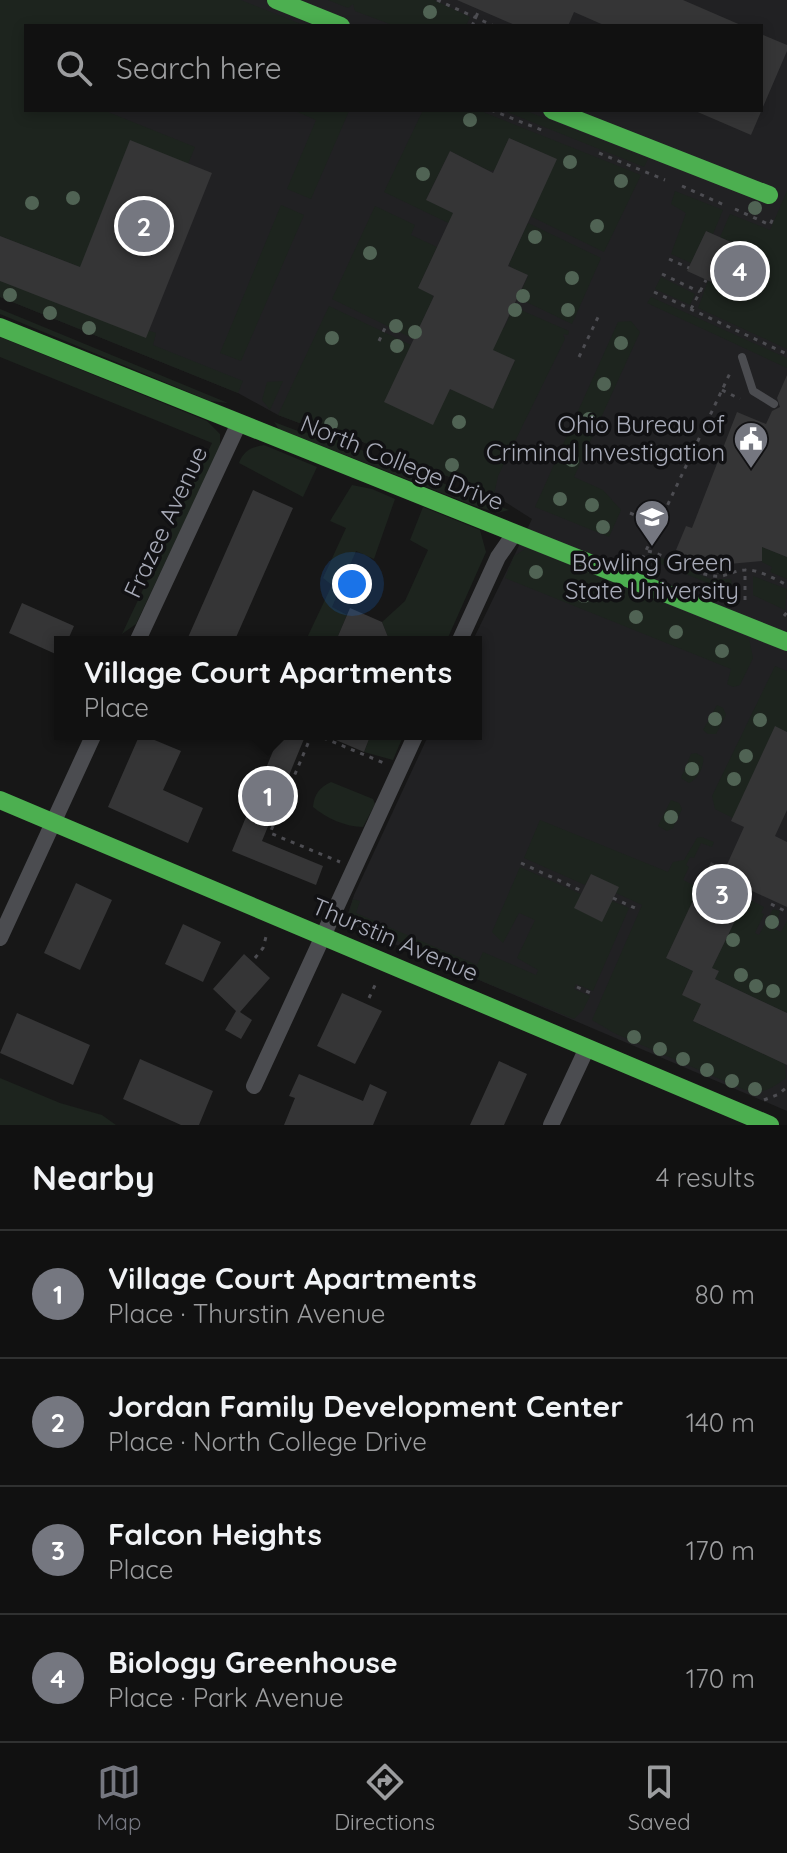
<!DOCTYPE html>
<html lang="en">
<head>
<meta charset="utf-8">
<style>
	:root { --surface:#111; --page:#1e1f1f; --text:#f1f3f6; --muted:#9c9d9f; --line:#303131; --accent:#757780 }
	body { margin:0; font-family:Quicksand,sans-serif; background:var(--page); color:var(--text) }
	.you { position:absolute; left:352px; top:584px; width:28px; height:28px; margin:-20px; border:6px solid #fff; border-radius:50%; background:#1a73e8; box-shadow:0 0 0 12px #1a73e833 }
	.badge { display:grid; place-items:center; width:52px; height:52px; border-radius:50%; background:var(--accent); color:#fff; font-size:26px; font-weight:700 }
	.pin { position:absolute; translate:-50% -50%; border:4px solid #fff; box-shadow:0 2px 8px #0006 }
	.popup { position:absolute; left:54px; top:636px; width:428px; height:104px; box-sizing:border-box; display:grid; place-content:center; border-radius:0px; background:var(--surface); filter:drop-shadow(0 2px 6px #0005); font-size:26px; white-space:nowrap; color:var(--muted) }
	.popup b { font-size:30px; color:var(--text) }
	.popup::after { content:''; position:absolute; left:50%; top:100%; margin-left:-16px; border:16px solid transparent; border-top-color:var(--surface) }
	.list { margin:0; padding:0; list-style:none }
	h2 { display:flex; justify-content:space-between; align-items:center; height:104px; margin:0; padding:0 32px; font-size:34px }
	h2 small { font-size:26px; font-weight:400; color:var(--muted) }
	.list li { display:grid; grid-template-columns:52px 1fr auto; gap:24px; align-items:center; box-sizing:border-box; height:128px; padding:0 32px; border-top:2px solid var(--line) }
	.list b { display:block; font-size:30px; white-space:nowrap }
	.list p { margin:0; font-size:26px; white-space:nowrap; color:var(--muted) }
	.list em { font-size:26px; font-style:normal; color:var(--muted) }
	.icon { flex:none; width:44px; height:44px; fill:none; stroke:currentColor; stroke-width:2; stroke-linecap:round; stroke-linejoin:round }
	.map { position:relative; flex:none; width:787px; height:1125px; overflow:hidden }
	.search { position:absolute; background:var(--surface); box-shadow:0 4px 12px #0003; left:24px; right:24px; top:24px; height:88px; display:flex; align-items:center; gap:20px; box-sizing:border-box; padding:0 28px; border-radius:0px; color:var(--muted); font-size:30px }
	.sheet { height:616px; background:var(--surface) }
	nav { display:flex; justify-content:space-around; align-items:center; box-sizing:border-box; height:112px; border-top:2px solid var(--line); background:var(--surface); font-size:22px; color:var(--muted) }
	nav a { display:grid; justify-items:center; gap:4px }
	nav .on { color:var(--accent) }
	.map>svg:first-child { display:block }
	.built { fill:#212123; fill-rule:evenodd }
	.green { fill:#1d241e }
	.building { fill:#353536 }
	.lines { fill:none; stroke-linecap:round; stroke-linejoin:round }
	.path { stroke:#4d4d52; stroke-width:3; stroke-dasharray:4 6; stroke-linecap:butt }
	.lane { stroke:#4b4c50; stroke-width:8 }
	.street { stroke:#4b4c50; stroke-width:16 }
	.fast { stroke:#4caf50; stroke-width:18 }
	.tree { fill:#506354 }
	.labels { text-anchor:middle; stroke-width:7; stroke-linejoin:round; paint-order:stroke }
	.poi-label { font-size:24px; fill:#a8abb8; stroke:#111113; text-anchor:end }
	.street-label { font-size:24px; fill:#a8abb8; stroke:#111113 }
</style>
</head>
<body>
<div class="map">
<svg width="787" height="1125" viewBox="0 0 787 1125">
	<rect width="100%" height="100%" fill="#171717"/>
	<!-- built -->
	<path class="built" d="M0,0H787V1111L345,923L354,895L429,734H476V642H472L532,519L494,495L328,428L302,424L278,415L238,393L0,297ZM26,26H761V110H26Z"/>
	<!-- green -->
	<path class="green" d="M0,0H241L306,26H26V110H103L195,147L188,164L80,267L0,236Z
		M328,0H434L470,17L466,26H395L355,11L353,4L348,8Z
		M293,110H354L349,111L311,199L287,189L316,120Z
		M423,110H478L641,175L604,252L530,216L556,159L509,138L495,170L490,171L450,151L426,199L467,220L465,231L384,192Z
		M502,110H524L648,159L644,167Z
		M675,191L723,210L713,234L706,231L691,263L671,254L686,213L671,204Z
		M787,191V349L698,308L708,281L751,300L769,259L720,237L730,214L770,230Z
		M281,205L304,215L241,361L220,353Z
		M375,206L415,225L411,235L437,247L418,288L432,295L433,298L414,339L332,299Z
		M528,223L601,258L572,324L518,298L528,276L511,267L509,264Z
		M661,277L695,294L690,305L655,289Z
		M0,281L156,333L153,345L243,381L238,393L0,297Z
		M651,297L787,358V368L647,303Z
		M329,306L411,345L449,391L453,390L493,408L515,361L475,342L484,320L504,328L514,307L569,331L568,335L563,334L565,339L498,476L494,495L328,428L302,424L278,415Z
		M0,309L228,403L210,401L0,314Z
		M631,321L640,332L574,477L603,490L621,510L609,537L535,507L618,322Z
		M0,337L207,421L220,434V447L136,624L122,634L212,443L0,357Z
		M283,381L270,410L262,400L267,382Z
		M274,422L298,431L327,436L509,510L497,513L472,505L279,429Z
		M264,445L317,467L303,497L239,463C244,450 252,447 264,445Z
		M352,485L372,489L395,499L374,559L356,551L332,607L347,615L338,636L351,642H305L332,585L323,578L346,528L330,521Z
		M423,507L480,530L486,552L446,642H390L382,622L405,601L428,550L410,540Z
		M762,547L787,557V579L770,572L772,567L762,562Z
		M525,549H529L749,638L753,658L740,685L733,687L727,684L731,669L505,578L514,556Z
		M650,553L710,579H731L733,593L648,559Z
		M753,576L787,589L785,610L753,595Z
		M775,666L787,671V732L775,727L733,818L715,809L712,796Z
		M717,705L723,708L726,715L716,734H708L703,730Z
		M371,734H404L393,760L364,752Z
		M696,753L703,757C705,766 697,780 689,783L681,778L691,754Z
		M331,782L373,799L375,804L363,827C346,827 326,818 313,807C314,794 320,787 331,782Z
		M671,800L679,803L682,809L673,828L667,831L658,826Z
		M540,820L668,872L673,862L684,860L697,838L701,837L714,842L712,847L701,843L694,858L690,857L686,865L689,867L683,880L699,888L666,958L693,971L682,994L701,1004L693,1021L785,1064L786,1078C771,1089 764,1094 745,1090L614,1033L592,1020L642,905L616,893L591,874L585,885L524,858Z
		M520,867L581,894L575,908L601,921L612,901L629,908L593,991L576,984L574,989L590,996L583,1010L574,1019L472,977L348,917L353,899L360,901L356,913L477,965L483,952L536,975L538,970L517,958L535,920L519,913L503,943L492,932Z
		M746,898L764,907L761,913L764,914L755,933L759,935L773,909L780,911L775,929L781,932L787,921V1013L715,979L719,971L712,968Z
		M0,1078L60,1103L102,1115L116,1125H0Z"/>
	<!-- building -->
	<path class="building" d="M457,0H683L743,26H606L574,12L568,26H517Z
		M761,34L787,45V51L751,135L693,110H761Z
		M509,138L557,159L508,266L528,275L493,350L515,360L493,409L450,389L433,425L384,402L434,296L418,288L453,213L426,200L450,151L493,173Z
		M130,140L212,173L146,338L0,281V236L80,267Z
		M706,231L769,259L751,300L687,271Z
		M787,375V557L762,547V561L729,564L727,571L719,570V574L675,560L679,551L676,550L686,526L692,528L737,412L766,424L772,411L780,407L777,398Z
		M253,490L293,508L234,642H186Z
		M22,603L74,626L67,642H60V656L9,633Z
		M350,608L382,622L390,642H351L338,636Z
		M775,726L787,732V810L775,836L787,842V907L750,890L712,968L719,971L715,979L787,1013V1065L693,1021L701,1004L682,995L693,971L666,958L711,862L725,869L744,827L731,821Z
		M140,734L181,751L163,790L203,808L188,843L108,807Z
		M280,734H306L262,841L323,866L316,885L232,851Z
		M322,734H371L364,752Z
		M591,874L619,887L602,922L574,908Z
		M76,883L112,900L80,970L44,953Z
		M183,924L221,942L203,982L165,964Z
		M244,954L270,978L240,1012L252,1020L241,1039L225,1030L236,1011L213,989Z
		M342,993L382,1011L355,1064L317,1046Z
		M17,1013L90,1045L73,1085L0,1053Z
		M140,1059L213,1091L199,1125H181L123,1099Z
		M499,1061L527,1074L504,1125H470Z
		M299,1074L363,1101L370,1084L387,1092L373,1125H284L295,1098L289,1096Z"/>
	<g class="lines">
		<!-- path -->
		<path class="path" d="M437,0L494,26
			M472,26L479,10
			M491,110L544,131
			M599,153L665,180
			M682,186L724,205
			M735,209L770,225L774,216
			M669,259L689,268
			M662,274L700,292
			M654,292L787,354
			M691,309L706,280
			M379,341L385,328
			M579,357L600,313
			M722,390L740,399
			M630,513L659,525
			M648,551C670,556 690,573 714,576C725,578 734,570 745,570C758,569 775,579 787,585
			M642,559L731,371
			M745,600V569
			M784,616L787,612
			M312,734L270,833L340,862
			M314,734L384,763
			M521,863L582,891
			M613,898L635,908
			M771,904L787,912
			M255,958L263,948L267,933
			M577,987L595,995
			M369,998L377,981
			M764,1100L779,1094L787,1087"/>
		<!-- lane -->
		<path class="lane" d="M742,357L753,391L774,404"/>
		<!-- street -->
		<path class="street" d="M137,642L239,423
			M459,642L498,557L514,534
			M0,938L94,734
			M254,1086L416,734
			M551,1125L587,1048"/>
		<!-- fast -->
		<path class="fast" d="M276,0L341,26
			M552,110L769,195
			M0,327L787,642
			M0,800L770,1125"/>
	</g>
	<!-- trees -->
	<g class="tree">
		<circle cx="430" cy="12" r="7"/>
		<circle cx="470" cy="120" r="7"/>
		<circle cx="570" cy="162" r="7"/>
		<circle cx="423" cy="174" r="7"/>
		<circle cx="621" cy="181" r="7"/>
		<circle cx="73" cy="198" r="7"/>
		<circle cx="32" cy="203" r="7"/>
		<circle cx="755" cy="208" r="7"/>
		<circle cx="597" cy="226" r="7"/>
		<circle cx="535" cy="237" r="7"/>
		<circle cx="370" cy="253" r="7"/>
		<circle cx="572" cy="278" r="7"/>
		<circle cx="10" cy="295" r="7"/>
		<circle cx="523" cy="296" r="7"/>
		<circle cx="515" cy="310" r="7"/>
		<circle cx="568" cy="310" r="7"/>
		<circle cx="50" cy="313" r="7"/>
		<circle cx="396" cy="326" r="7"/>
		<circle cx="89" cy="328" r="7"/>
		<circle cx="415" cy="332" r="7"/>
		<circle cx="332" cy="338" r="7"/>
		<circle cx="621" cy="343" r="7"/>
		<circle cx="397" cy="346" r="7"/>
		<circle cx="604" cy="384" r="7"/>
		<circle cx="589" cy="419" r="7"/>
		<circle cx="459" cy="422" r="7"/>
		<circle cx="331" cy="424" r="7"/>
		<circle cx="572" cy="460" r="7"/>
		<circle cx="452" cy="465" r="7"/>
		<circle cx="560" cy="499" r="7"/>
		<circle cx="592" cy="505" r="7"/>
		<circle cx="603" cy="527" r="7"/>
		<circle cx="536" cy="572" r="7"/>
		<circle cx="584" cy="596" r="7"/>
		<circle cx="636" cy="617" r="7"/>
		<circle cx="676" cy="632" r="7"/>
		<circle cx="722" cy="651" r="7"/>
		<circle cx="715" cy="719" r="7"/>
		<circle cx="760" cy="720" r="7"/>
		<circle cx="746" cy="756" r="7"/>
		<circle cx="692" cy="769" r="7"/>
		<circle cx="734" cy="779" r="7"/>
		<circle cx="671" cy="817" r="7"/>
		<circle cx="772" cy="922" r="7"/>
		<circle cx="733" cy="940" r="7"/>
		<circle cx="741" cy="975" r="7"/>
		<circle cx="756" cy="986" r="7"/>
		<circle cx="773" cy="991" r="7"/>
		<circle cx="634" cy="1037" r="7"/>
		<circle cx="660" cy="1049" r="7"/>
		<circle cx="683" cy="1059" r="7"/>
		<circle cx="707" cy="1070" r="7"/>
		<circle cx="732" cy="1081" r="7"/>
		<circle cx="755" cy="1089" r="7"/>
	</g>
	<!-- icons -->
	<defs>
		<g id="civic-pin" transform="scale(1.8)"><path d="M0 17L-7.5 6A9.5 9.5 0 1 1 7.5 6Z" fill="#757780" stroke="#111113"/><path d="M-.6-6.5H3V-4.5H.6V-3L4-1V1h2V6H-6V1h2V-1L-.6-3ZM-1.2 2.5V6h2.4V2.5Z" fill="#fff"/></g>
		<g id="university-pin" transform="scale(1.8)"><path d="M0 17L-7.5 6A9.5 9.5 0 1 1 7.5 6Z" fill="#757780" stroke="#111113"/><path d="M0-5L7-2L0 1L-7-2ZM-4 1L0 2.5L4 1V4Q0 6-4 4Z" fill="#fff"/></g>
	</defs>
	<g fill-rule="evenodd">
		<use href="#civic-pin" x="751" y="439"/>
		<use href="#university-pin" x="652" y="517"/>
	</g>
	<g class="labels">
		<!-- poi labels -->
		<g class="poi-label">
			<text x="725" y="433">Ohio Bureau of<tspan x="725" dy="28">Criminal Investigation</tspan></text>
			<text x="652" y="571" text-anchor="middle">Bowling Green<tspan x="652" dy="28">State University</tspan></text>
		</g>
		<!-- street labels -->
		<g class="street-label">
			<text transform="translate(402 463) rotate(22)" y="8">North College Drive</text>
			<text transform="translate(166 522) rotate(-65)" y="8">Frazee Avenue</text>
			<text transform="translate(395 940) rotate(23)" y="8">Thurstin Avenue</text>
		</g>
	</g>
</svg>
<div class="you"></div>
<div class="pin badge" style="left:268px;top:796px">1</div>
<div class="popup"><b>Village Court Apartments</b>Place</div>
<div class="pin badge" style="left:144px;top:226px">2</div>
<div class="pin badge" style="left:722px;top:894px">3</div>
<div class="pin badge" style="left:740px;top:271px">4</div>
<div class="search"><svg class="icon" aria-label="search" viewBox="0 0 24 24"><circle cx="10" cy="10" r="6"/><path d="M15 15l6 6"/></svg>Search here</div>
</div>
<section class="sheet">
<h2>Nearby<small>4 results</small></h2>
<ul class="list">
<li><span class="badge">1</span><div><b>Village Court Apartments</b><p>Place · Thurstin Avenue</p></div><em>80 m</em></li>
<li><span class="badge">2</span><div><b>Jordan Family Development Center</b><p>Place · North College Drive</p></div><em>140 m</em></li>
<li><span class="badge">3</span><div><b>Falcon Heights</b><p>Place</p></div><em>170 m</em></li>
<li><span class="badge">4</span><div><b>Biology Greenhouse</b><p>Place · Park Avenue</p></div><em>170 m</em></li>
</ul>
</section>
<nav>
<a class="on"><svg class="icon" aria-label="map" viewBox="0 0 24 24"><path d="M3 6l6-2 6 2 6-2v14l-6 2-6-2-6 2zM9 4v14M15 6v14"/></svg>Map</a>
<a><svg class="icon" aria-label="directions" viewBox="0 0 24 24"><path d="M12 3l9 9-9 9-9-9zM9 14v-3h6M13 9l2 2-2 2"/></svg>Directions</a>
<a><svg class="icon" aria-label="saved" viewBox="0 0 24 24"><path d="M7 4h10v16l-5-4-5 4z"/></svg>Saved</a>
</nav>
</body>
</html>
